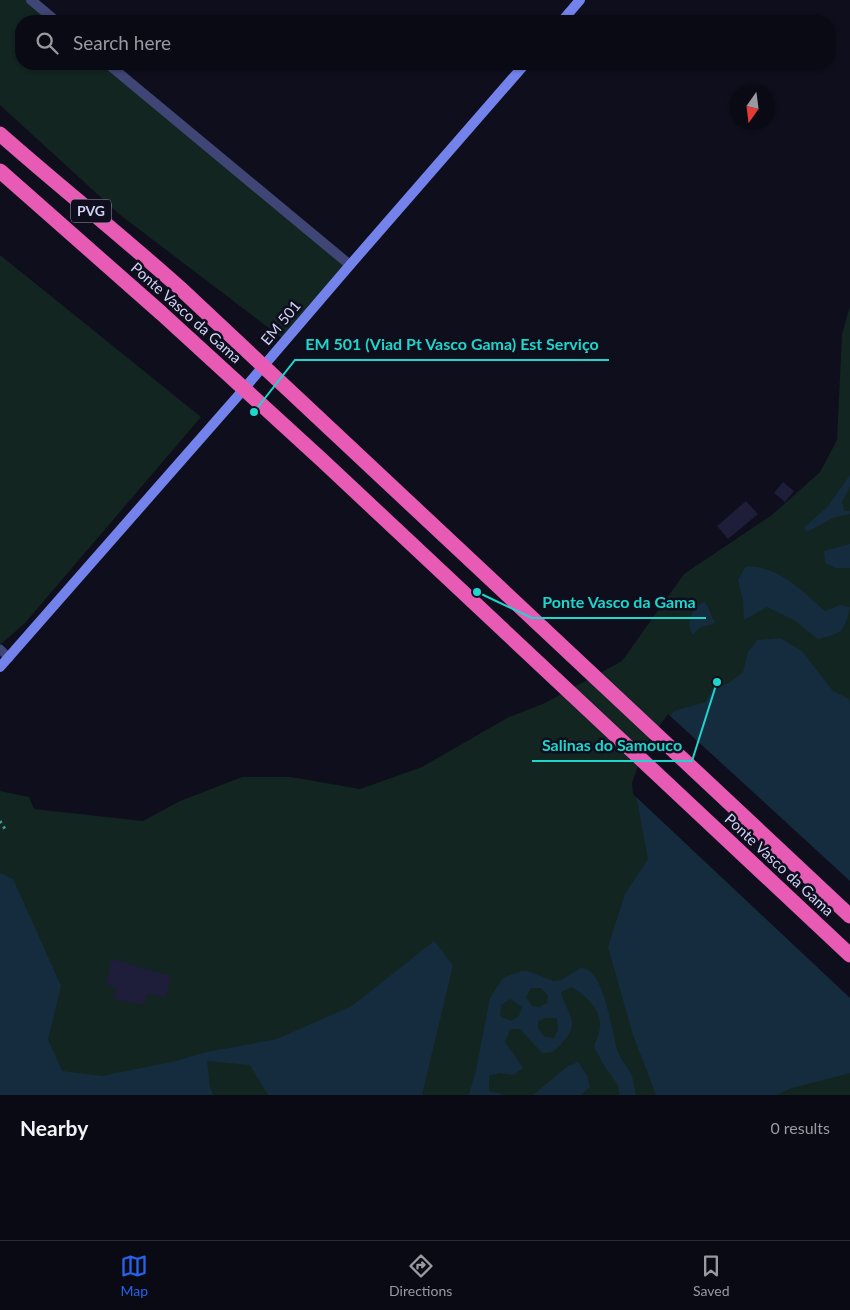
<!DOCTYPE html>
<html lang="en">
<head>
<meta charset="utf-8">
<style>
	:root { --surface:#0a0a15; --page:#181822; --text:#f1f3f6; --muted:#999aa0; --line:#2a2b34; --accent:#2563eb }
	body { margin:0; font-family:Lato,sans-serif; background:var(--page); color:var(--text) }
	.compass { position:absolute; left:730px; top:85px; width:45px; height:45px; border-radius:50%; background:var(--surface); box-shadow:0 1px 4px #0004; rotate:194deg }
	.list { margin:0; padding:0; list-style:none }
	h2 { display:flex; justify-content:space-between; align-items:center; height:65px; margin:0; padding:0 20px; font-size:21px }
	h2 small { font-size:16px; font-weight:400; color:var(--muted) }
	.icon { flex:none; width:28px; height:28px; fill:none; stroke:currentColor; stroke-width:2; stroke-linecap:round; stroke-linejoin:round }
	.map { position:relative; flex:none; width:850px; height:1095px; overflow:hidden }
	.search { position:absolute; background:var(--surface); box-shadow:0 1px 4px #0004; left:15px; right:15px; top:15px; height:55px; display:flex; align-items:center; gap:12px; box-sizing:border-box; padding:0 18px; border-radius:20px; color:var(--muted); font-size:19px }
	.sheet { height:145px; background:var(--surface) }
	nav { display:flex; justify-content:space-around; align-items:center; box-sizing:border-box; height:70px; border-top:1px solid var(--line); background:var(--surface); font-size:14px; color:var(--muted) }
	nav a { display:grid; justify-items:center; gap:2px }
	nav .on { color:var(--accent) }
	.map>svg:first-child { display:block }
	.green { fill:#122521 }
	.water { fill:#152c3f; fill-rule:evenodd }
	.pier { fill:#0e0e1c }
	.building { fill:#1e1d3a }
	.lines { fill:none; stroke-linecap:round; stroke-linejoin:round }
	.path { stroke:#3d9f8a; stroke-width:3; stroke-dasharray:2.5 4; stroke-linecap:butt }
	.service { stroke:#3f4574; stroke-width:9 }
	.minor { stroke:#3f4574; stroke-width:10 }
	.secondary { stroke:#7483eb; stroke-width:10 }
	.motorway { stroke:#e85bb4; stroke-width:15 }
	.motorway-bridge { stroke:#e85bb4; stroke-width:15 }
	.labels { text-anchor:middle; stroke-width:5; stroke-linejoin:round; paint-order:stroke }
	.shield { fill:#0e0e1c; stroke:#9696b6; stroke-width:1 }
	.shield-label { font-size:14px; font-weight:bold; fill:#d0d1f8 }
	.street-label { font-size:15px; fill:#d0d1f8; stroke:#0e0e1c }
	.leader { fill:none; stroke:#1ed6cc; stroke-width:2 }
	.callout-dot { fill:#1ed6cc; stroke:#0e0e1c; stroke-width:2 }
	.callout-label { font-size:16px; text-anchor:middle; font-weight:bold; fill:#1ed6cc; stroke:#0e0e1c; stroke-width:5; stroke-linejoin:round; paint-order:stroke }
</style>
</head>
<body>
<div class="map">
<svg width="850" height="1095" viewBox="0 0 850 1095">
	<rect width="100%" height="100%" fill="#0e0e1c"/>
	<!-- green -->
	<path class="green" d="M0,0H31L56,21H21V64H108L350,265L286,341L119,214L0,105Z
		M0,255L201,417L25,623L0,645Z
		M850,306V1095H0V791L29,797L34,809L143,821L180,801L242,777H291L360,789L422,767L507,718L545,703L622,661L684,574L772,515L820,472L837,440L842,334Z"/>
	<!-- water -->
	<path class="water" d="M850,475V487L842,502L844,511H850V514L833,518L807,532L804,528L828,506Z
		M850,544V568H836L825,563L824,551Z
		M746,566C751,567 757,567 762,568C786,574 807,595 825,611L840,605L850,607C844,632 843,633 818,639L794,620L767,607L744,620L743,600L738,580Z
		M704,602C710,607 710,615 715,622C707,629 702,622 693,635C685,623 692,607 704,602Z
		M780,638L802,651L833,691L849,699L850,704V1073L792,1088L776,1095H656L633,1035L608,947L625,894L648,859L634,784L649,745L674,711L706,702L712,689L729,683L743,672L748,652L757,640Z
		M0,873L13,879L61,986L48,1039L62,1071L102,1076L176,1061L207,1052L277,1039L352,1006L434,941L453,965L422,1095H268L250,1065L207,1061L210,1088L213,1095H0Z
		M581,968C604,967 612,1033 617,1049C619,1057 626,1065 630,1072C634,1079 634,1088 636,1095H619L618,1085L603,1064L594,1046C596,1040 600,1032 600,1026C601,1009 585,995 572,987L561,992C562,999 572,1017 572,1022C573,1034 561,1044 553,1052L542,1053L520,1029H510L505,1042L523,1068L514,1075L499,1073L489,1076V1091L505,1095H469L476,1070L490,998L501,981L505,977L522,971H528L553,981L561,980ZM531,988H541L548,995L547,1003L539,1007L532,1006L526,997ZM510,999L522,1007L519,1016L511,1021L500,1016L501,1005ZM546,1018H557L558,1030L554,1038L545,1037L538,1029V1021Z
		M578,1062L587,1075L590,1087L581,1095H533L568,1066Z"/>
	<!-- pier -->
	<path class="pier" d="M668,714L850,881V998L633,794L632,783L646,744Z"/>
	<!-- building -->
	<path class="building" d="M783,482L794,491L785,502L774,493Z
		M746,501L758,514L728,539L717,526Z
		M112,959L171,976L166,997L147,994L144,1005L114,999L116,988L106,984Z"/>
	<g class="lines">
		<!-- path -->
		<path class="path" d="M0,821L5,829"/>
		<!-- service -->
		<path class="service" d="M0,649L9,658"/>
		<!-- minor -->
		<path class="minor" d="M31,0L56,21
			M108,64L350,265"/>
		<!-- secondary -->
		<path class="secondary" d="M562,21L580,0
			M0,667L237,397L350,265L525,64"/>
		<!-- motorway -->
		<path class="motorway" d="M0,134C60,187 122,236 181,289
			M0,171L160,312"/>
		<!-- motorway-bridge -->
		<path class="motorway-bridge" d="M181,289L850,916
			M160,312L323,461L850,955"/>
	</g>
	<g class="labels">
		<!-- shield labels -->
		<rect class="shield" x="71" y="199.5" width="40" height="23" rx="4"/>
		<g class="shield-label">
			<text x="91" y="216">PVG</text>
		</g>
		<!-- street labels -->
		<g class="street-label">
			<text transform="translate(186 313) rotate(42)" y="5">Ponte Vasco da Gama</text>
			<text transform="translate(281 323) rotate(-50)" y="5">EM 501</text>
			<text transform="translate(779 865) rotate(43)" y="5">Ponte Vasco da Gama</text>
		</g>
	</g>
	<!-- callouts -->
	<path class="leader" d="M254 412L295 360H609M477 592L532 618H706M717 682L692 761H532"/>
	<g class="callout-dot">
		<circle cx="254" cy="412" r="5"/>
		<circle cx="477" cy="592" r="5"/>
		<circle cx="717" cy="682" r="5"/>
	</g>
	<g class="callout-label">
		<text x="452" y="350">EM 501 (Viad Pt Vasco Gama) Est Serviço</text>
		<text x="619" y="608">Ponte Vasco da Gama</text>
		<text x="612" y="751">Salinas do Samouco</text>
	</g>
</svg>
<svg class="compass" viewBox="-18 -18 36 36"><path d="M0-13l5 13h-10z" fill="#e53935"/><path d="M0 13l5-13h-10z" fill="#999aa0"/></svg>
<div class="search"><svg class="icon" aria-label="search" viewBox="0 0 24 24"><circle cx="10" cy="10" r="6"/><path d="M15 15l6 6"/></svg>Search here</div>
</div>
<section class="sheet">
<h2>Nearby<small>0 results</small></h2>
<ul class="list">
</ul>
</section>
<nav>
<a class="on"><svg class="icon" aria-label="map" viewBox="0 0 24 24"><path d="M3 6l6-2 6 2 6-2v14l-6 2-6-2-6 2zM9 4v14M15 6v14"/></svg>Map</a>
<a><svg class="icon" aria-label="directions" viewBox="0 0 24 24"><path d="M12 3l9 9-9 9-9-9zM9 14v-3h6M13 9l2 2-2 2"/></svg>Directions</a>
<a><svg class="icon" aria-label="saved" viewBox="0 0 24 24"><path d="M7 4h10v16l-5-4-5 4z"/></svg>Saved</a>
</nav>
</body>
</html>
